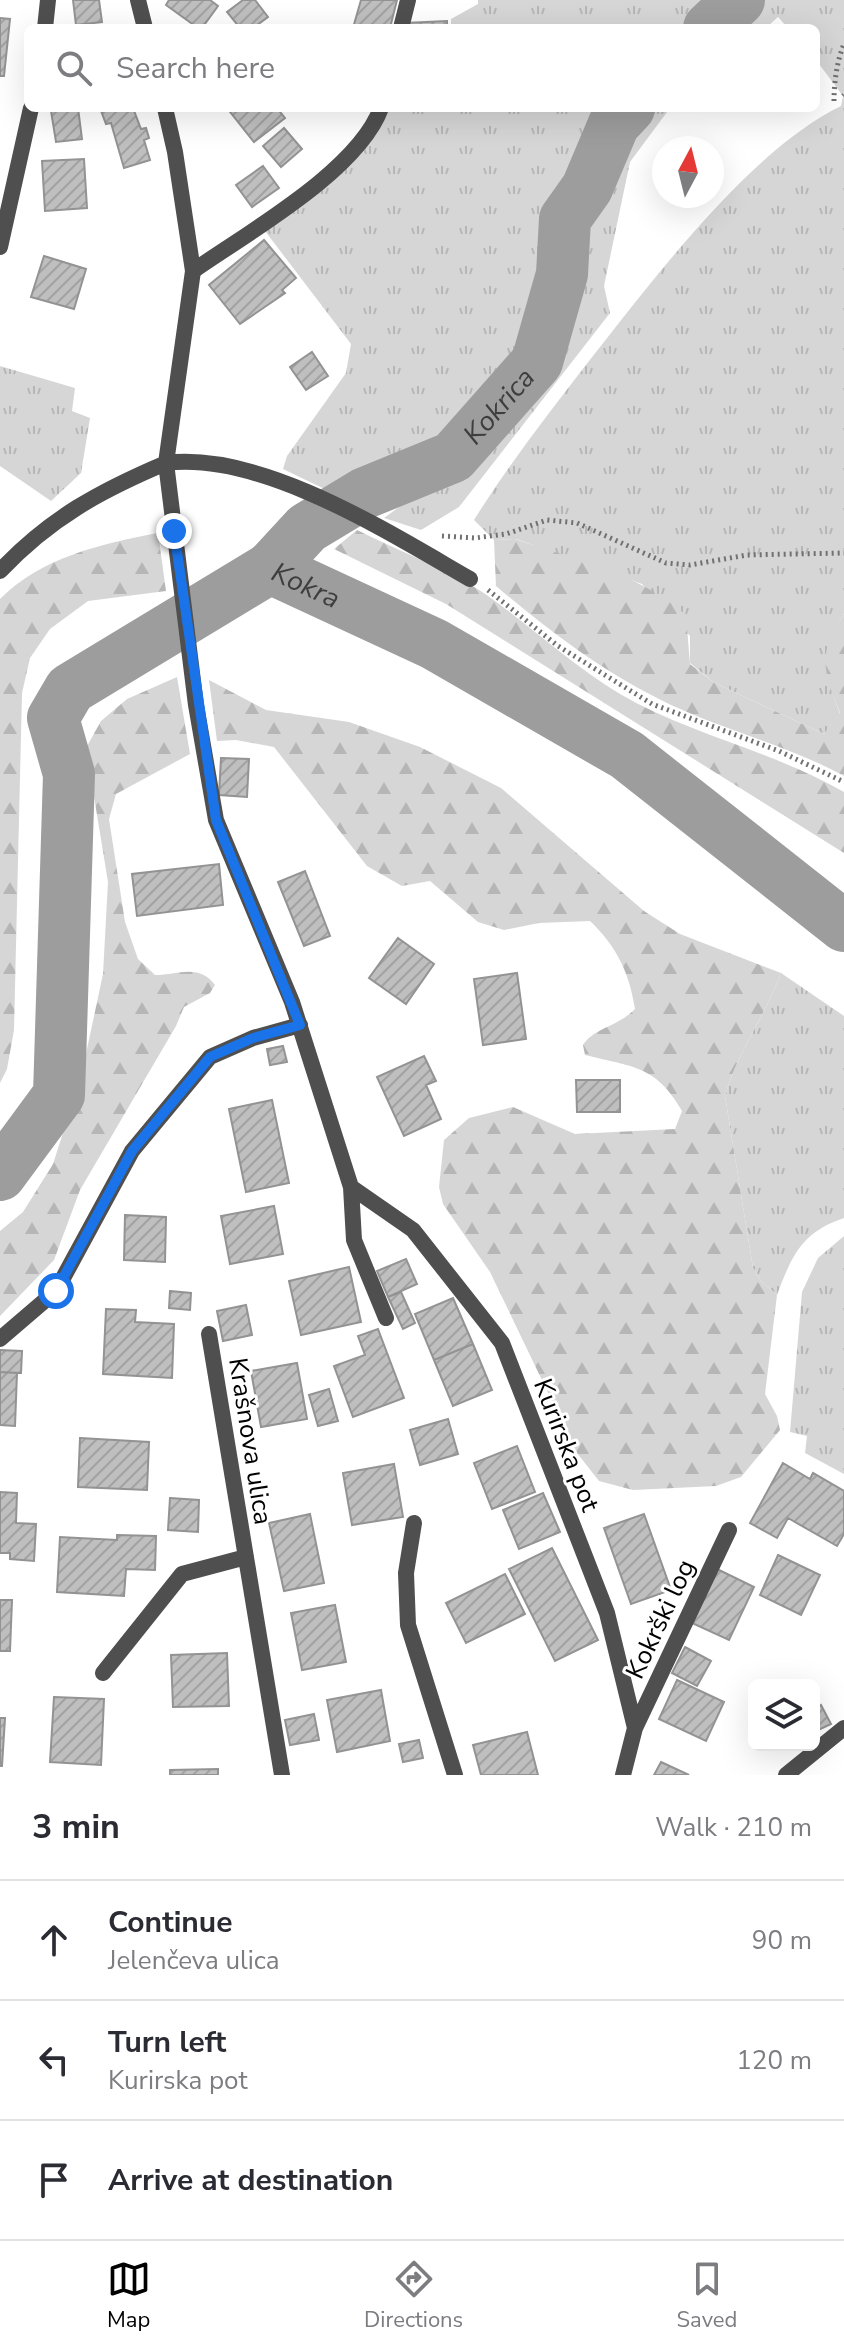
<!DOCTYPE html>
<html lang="en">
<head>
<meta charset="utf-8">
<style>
	:root { --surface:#fff; --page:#f7f7f7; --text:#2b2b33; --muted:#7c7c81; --line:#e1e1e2; --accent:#000 }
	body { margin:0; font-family:"Nunito Sans",sans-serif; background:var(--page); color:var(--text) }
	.controls { position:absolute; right:24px; bottom:24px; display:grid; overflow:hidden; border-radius:12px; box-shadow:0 8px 32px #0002 }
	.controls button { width:72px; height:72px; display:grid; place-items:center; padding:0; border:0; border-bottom:2px solid var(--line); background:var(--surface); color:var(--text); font:40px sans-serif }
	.compass { position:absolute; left:652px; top:136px; width:72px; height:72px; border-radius:50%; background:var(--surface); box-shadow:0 8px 32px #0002; rotate:7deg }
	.stop { position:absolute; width:24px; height:24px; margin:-18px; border:6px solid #1a73e8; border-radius:50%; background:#fff }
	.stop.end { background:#1a73e8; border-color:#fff; box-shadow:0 2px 8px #0008 }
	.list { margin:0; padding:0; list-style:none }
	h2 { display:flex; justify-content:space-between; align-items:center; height:104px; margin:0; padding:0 32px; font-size:34px }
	h2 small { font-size:26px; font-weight:400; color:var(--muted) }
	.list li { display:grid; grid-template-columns:52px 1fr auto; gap:24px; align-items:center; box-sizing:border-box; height:120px; padding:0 32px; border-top:2px solid var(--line) }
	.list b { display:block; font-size:30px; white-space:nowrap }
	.list p { margin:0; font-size:26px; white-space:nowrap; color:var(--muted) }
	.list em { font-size:26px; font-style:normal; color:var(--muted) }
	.icon { flex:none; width:44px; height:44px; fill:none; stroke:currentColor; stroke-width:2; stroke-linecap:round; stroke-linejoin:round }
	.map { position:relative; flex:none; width:844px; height:1775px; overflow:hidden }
	.search { position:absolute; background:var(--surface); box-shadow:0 8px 32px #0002; left:24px; right:24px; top:24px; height:88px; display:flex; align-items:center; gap:20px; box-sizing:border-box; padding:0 28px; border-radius:12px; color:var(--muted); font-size:30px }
	.sheet { height:464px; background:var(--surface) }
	nav { display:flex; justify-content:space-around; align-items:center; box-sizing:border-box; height:112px; border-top:2px solid var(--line); background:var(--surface); font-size:22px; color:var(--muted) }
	nav a { display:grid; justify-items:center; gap:4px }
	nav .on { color:var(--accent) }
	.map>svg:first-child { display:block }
	.grass { fill:url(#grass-tufts) }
	.forest { fill:url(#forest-firs) }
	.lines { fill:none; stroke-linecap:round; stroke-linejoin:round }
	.river { stroke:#9d9d9d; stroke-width:52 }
	.building { fill:url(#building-hatch); stroke:#939393; stroke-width:2 }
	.path { stroke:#717171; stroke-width:5; stroke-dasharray:2 4; stroke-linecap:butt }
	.service { stroke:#4f4f4f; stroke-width:16 }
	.minor { stroke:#4f4f4f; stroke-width:16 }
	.route { stroke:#1a73e8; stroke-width:10 }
	.labels { text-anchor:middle; stroke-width:6; stroke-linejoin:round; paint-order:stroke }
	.street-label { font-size:26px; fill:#000; stroke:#fff }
	.water-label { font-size:28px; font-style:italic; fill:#3e3e3e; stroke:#fff }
</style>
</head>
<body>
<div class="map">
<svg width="844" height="1775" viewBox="0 0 844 1775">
	<defs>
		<pattern id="grass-tufts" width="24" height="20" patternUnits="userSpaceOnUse" patternTransform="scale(2)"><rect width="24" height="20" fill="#d6d6d6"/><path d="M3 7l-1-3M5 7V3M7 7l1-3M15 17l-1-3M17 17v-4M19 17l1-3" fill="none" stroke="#b6b6b6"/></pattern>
		<pattern id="forest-firs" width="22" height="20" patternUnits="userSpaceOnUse" patternTransform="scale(2)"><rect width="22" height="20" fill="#d6d6d6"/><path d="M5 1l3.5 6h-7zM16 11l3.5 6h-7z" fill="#b6b6b6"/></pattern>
		<pattern id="building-hatch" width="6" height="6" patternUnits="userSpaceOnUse" patternTransform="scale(2)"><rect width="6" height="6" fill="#bfbfbf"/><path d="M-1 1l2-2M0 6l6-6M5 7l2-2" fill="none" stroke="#a2a2a2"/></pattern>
	</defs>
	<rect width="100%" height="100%" fill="#fff"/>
	<!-- grass -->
	<path class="grass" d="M478,0H725L694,28H451V19L478,4Z
		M758,0H844V614C821,648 825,676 840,714L824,734L713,682L690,663V636L642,584L516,539L494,540L474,520C509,464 549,413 589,361C652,281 750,150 841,106L843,96L816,60V28H788L778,17L766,28H726Z
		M387,108H601C589,135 580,166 567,192C562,201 551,206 547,215C535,242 554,271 548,298C528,388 437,460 364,508L283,469L287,456L346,373L351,344L262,227L312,193Z
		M644,108H670L630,162L604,286L610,313L459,507L421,530L384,518L459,463L515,410L544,368L576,270L574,235L585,209L602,192L623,137Z
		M0,366L75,388L72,411L90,418L81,473L51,501L0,466Z
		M781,973L844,1016V1218C802,1232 792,1255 777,1295L761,1281L753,1268L725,1096C737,1053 765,1016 781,973Z
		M844,1236V1474L805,1453L807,1436L790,1432L802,1292L818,1258Z"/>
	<!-- forest -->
	<path class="forest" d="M357,530C394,549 455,572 488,596C533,628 572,665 620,694C691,735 773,751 844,792V853L446,604L334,549Z
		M158,533L166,591L88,601L50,629L30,658L22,693L14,1030L7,1069L0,1083V599C42,557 101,544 158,533Z
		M515,539C573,559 639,573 686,615L690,664L713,682L824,734L840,713C823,671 817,653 844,614V776C784,743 717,729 657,698C597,668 547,629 496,586L494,540Z
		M177,677L190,754L116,794L109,819L125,922L138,959L155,975C178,975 199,963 215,985L210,993L184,1007L176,1026L80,1190L54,1260L0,1316V1231L23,1212L53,1164L81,1077L103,974L108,882L86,748L101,721L127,699Z
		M209,680L266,710L349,722L420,747L501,788L644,911L680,934L781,973C765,1016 737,1053 725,1096L753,1268L761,1281L777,1295L765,1394L777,1416L780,1430L741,1477L716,1486L633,1490L599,1481L577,1453L490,1272L443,1204L439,1187L444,1140L469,1118L513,1107L575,1134L675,1129L682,1111C656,1065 632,1067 585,1055L583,1045C595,1027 616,1028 635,1009C629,972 617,947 590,921L539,923L504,930L478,922L430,881L402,886L367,866L274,747L236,740L217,741Z"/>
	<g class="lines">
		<!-- river -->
		<g class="river">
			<path d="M709,28L739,0"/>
			<path id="s1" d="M270,568L307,528L365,493L453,457L537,362L562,274L565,219L587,188L614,124L629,108"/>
			<path id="s2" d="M0,1175L59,1095L69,774L53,718L70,689L270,568L434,644L627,755L844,926"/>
		</g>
	</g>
	<!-- building -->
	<path class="building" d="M73,0H99L102,22L76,25Z
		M169,0H210L218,6L202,28H198L166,5Z
		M243,0H255L268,17L253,28H240L227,12Z
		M361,0H397L390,28H353Z
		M0,18L10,19L4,76H0Z
		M447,21V28H405V23Z
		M78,108L82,139L56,142L51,111Z
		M100,108H133L141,129L146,128L149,138L144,140L150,160L124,168L111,123L106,124Z
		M227,108H277L285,118L254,142Z
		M284,128L302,149L281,167L263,146Z
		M84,159L87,208L45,211L42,161Z
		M263,166L279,188L252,207L236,185Z
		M264,240L296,278L282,290L285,293L240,324L209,285Z
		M44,256L86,269L74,309L31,297Z
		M312,352L328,376L306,390L290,367Z
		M221,758L249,759L247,797L219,795Z
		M219,864L223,905L137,916L132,874Z
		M305,871L330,936L304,946L278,882Z
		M398,938L434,964L406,1004L369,978Z
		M517,973L526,1039L483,1045L474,979Z
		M283,1046L287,1062L270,1065L267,1049Z
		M424,1056L436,1081L426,1085L441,1119L404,1136L377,1077Z
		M576,1080H620V1112H577Z
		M272,1100L289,1183L246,1192L229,1109Z
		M274,1206L283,1254L230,1264L221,1216Z
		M125,1215L166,1217L165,1262L124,1260Z
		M406,1259L417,1284L388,1297L377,1271Z
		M349,1267L361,1322L301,1335L289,1281Z
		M170,1291L191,1293L190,1310L169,1308Z
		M401,1292L415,1323L403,1329L388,1297Z
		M453,1298L473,1344L434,1360L415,1314Z
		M246,1305L252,1335L223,1341L217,1311Z
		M106,1309L136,1310L135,1322L174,1324L172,1378L103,1374Z
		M378,1329L404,1398L353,1417L334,1366L365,1355L358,1336Z
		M473,1344L492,1390L453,1406L434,1360Z
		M0,1350L22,1351L21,1373L0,1372Z
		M297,1363L307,1419L261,1427L251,1371Z
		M0,1372L17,1373L15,1426L0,1425Z
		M329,1389L338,1421L318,1426L309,1395Z
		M448,1419L458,1454L420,1465L410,1430Z
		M80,1438L149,1442L147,1490L78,1487Z
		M517,1446L535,1492L492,1509L474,1463Z
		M783,1463L810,1479L813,1473L844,1491V1534L837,1546L788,1518L777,1538L750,1523Z
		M394,1464L403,1517L352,1525L343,1473Z
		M0,1492L17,1493L16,1523L36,1524L34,1561L10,1559V1553H0Z
		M543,1493L560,1532L519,1549L503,1510Z
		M170,1498L199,1500L198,1532L168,1530Z
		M310,1514L324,1583L284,1591L269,1523Z
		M644,1514L671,1590L631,1604L604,1528Z
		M117,1535L156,1536L155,1570L126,1569L124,1596L57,1592L60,1537L117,1540Z
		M552,1548L598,1640L555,1661L509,1569Z
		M778,1555L820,1575L801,1615L760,1595Z
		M717,1569L754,1587L729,1640L692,1623Z
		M505,1574L525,1614L466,1643L446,1603Z
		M0,1600H12L10,1651H0Z
		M335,1605L346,1662L302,1670L291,1613Z
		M685,1647L711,1661L697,1686L672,1673Z
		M227,1653L229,1706L173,1707L171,1655Z
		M677,1680L724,1702L706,1741L659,1719Z
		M381,1690L390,1741L337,1752L327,1700Z
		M54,1697L104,1699L101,1765L50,1762Z
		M821,1705L831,1724L814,1732V1709Z
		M314,1714L319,1740L290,1745L285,1720Z
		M0,1718H5L2,1766H0Z
		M527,1732L538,1775H481L473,1745Z
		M419,1740L423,1758L403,1762L399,1744Z
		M661,1762L689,1775H654Z
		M218,1769V1775H170V1770Z"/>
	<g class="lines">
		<!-- path -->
		<path class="path" d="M843,96L844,95
			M834,101C834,82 837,61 844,44
			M442,536L475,538L506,534L547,520L577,523L666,563L690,565L747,555L844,553
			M488,590L558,646L652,704L779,751L844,782"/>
		<!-- service -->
		<path class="service" d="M45,28L48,0
			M401,28L408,0
			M0,247L31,108
			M193,271C247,233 358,171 381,108
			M166,463C261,451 388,532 470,579
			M414,1523L406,1573L408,1625L455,1775"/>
		<!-- minor -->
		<path class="minor" d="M138,0L145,28
			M165,108L175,152L193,271L166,463L196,705L216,820L292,1002L351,1187L413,1230L502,1343L607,1613L635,1728L623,1775
			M0,571C50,518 100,491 166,463
			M351,1187L354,1240L386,1318
			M209,1334L282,1775
			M0,1339L56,1291L132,1151L210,1057L253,1038L300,1025
			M103,1673L182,1574L246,1557
			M635,1728L729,1530
			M786,1775L844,1728"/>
	</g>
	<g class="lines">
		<!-- route -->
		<path class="route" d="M56,1291L132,1151L210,1057L253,1038L300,1025L216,820L174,531"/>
	</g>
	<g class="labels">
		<!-- street labels -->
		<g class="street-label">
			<text transform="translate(251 1441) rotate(81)" y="9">Krašnova ulica</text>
			<text transform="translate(567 1445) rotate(69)" y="9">Kurirska pot</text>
			<text transform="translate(660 1619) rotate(-65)" y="9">Kokrški log</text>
		</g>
		<!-- water labels -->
		<g class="water-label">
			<text dy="10" stroke="none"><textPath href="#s1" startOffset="286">Kokrica</textPath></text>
			<text dy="10" stroke="none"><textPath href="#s2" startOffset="786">Kokra</textPath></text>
		</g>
	</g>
</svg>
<div class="controls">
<button><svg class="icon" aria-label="layers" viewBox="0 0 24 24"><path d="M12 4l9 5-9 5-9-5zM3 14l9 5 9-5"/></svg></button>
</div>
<svg class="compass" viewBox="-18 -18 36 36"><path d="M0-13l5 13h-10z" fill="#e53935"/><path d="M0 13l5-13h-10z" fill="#7c7c81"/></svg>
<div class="stop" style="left:56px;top:1291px"></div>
<div class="stop end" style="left:174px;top:531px"></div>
<div class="search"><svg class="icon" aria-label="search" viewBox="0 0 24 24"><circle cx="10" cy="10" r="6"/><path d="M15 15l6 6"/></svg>Search here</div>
</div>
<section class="sheet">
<h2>3 min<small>Walk · 210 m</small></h2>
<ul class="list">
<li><svg class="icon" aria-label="ahead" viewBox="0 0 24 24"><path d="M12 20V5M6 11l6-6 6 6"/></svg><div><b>Continue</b><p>Jelenčeva ulica</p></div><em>90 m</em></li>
<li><svg class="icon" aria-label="left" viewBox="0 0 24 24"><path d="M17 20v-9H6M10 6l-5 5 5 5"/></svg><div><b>Turn left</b><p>Kurirska pot</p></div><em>120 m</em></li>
<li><svg class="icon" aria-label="arrive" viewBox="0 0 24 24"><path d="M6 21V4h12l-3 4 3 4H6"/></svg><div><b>Arrive at destination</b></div></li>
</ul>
</section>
<nav>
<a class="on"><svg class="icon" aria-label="map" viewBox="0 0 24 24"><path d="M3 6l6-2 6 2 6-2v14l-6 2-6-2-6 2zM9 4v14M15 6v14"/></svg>Map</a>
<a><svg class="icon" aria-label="directions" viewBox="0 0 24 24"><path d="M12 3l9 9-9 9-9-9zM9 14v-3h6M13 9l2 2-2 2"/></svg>Directions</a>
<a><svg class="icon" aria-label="saved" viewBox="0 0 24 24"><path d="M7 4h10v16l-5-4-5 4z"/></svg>Saved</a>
</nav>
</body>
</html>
